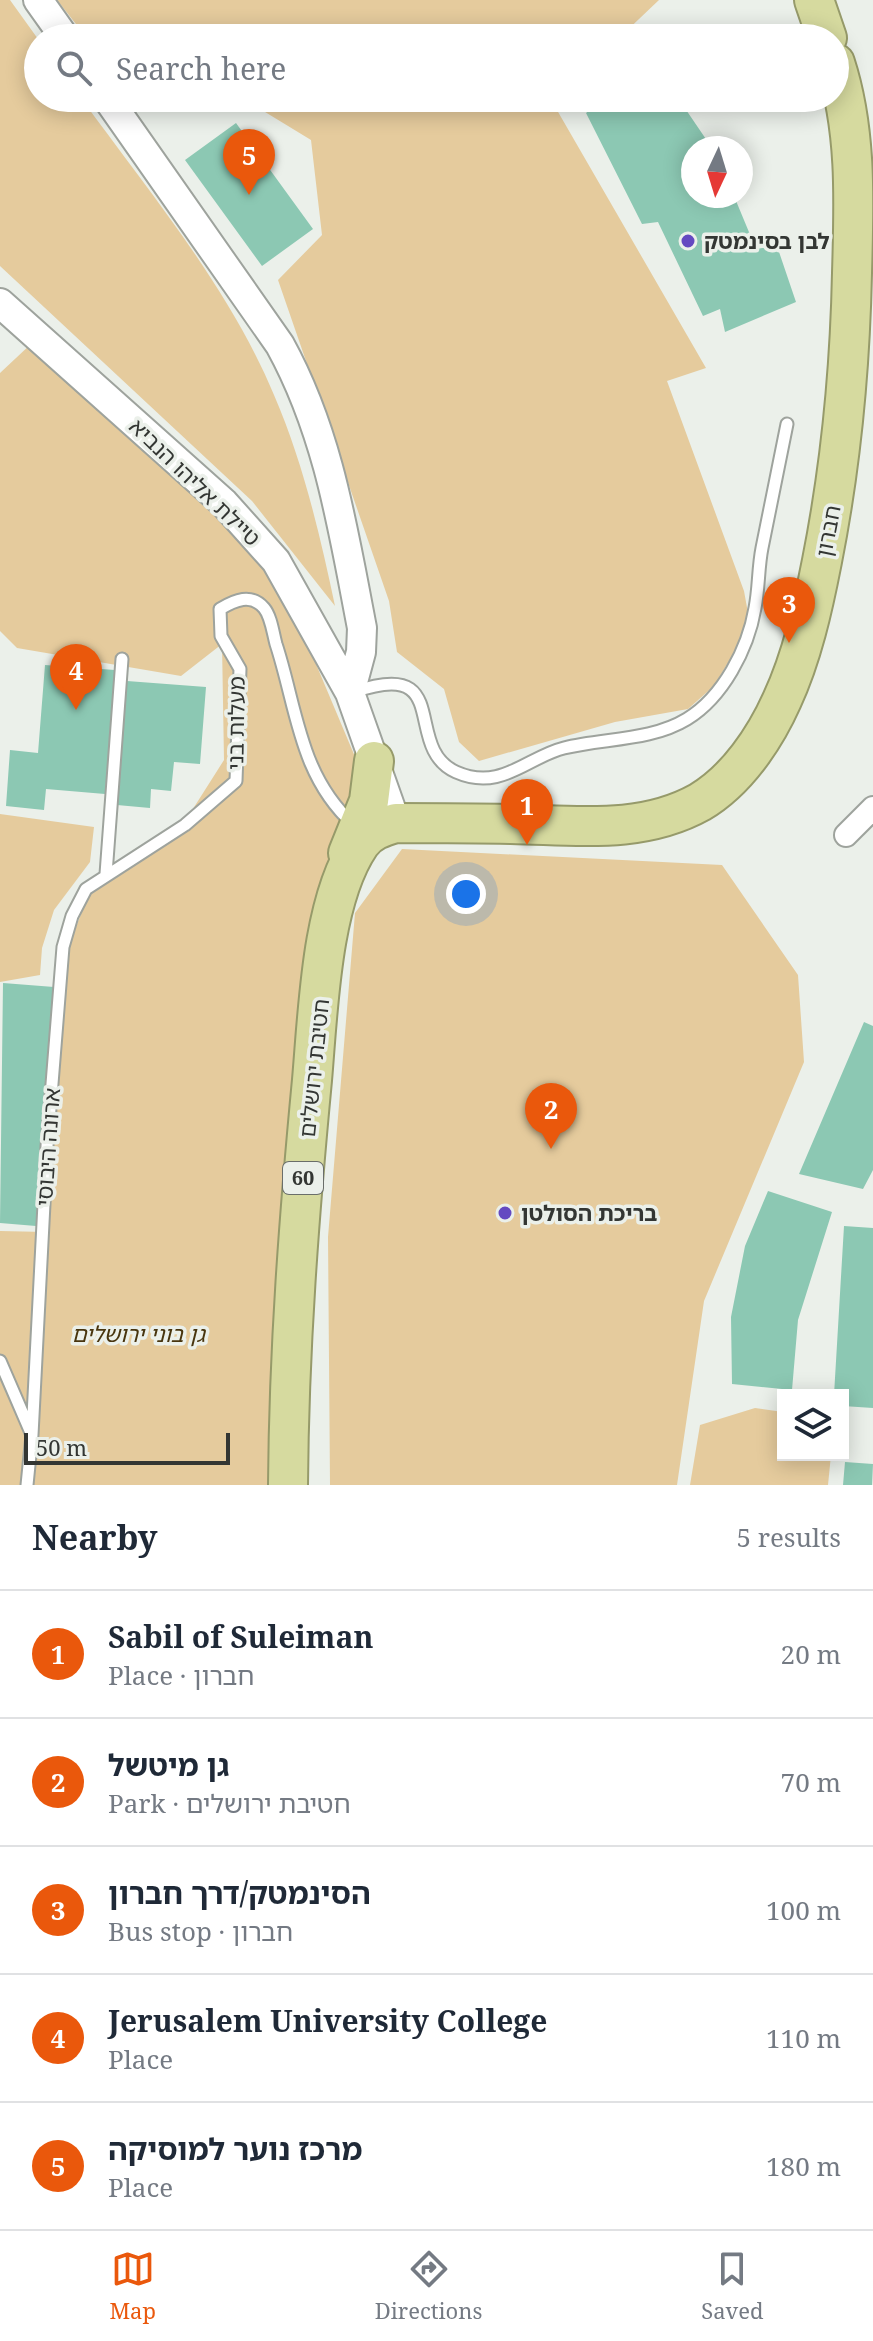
<!DOCTYPE html>
<html lang="en">
<head>
<meta charset="utf-8">
<style>
	:root { --surface:#fff; --page:#f6f6f7; --text:#1f2937; --muted:#747a83; --line:#e0e1e3; --accent:#ea580c }
	body { margin:0; font-family:"Noto Serif","Noto Sans Hebrew",serif; background:var(--page); color:var(--text) }
	.controls { position:absolute; right:24px; bottom:24px; display:grid; overflow:hidden; border-radius:0px; box-shadow:0 4px 20px #0003 }
	.controls button { width:72px; height:72px; display:grid; place-items:center; padding:0; border:0; border-bottom:2px solid var(--line); background:var(--surface); color:var(--text); font:40px sans-serif }
	.compass { position:absolute; left:681px; top:136px; width:72px; height:72px; border-radius:50%; background:var(--surface); box-shadow:0 4px 20px #0003; rotate:184deg }
	.scale { position:absolute; left:24px; bottom:20px; width:206px; box-sizing:border-box; padding-left:8px; border:4px solid #333633; border-top:0; font-size:22px; line-height:28px; white-space:nowrap; color:#333633; -webkit-text-stroke:6px #ebf0ea; paint-order:stroke }
	.you { position:absolute; left:466px; top:894px; width:28px; height:28px; margin:-20px; border:6px solid #fff; border-radius:50%; background:#1a73e8; box-shadow:0 0 0 12px #1a73e833 }
	.badge { display:grid; place-items:center; width:52px; height:52px; border-radius:50%; background:var(--accent); color:#fff; font-size:26px; font-weight:700 }
	.pin { position:absolute; translate:-50% -66px; filter:drop-shadow(0 2px 4px #0008) }
	.pin::after { content:''; position:absolute; top:42px; width:28px; height:24px; background:inherit; clip-path:polygon(0 0,100% 0,50% 100%) }
	.list { margin:0; padding:0; list-style:none }
	h2 { display:flex; justify-content:space-between; align-items:center; height:104px; margin:0; padding:0 32px; font-size:34px }
	h2 small { font-size:26px; font-weight:400; color:var(--muted) }
	.list li { display:grid; grid-template-columns:52px 1fr auto; gap:24px; align-items:center; box-sizing:border-box; height:128px; padding:0 32px; border-top:2px solid var(--line) }
	.list b { display:block; font-size:30px; white-space:nowrap }
	.list p { margin:0; font-size:26px; white-space:nowrap; color:var(--muted) }
	.list em { font-size:26px; font-style:normal; color:var(--muted) }
	.icon { flex:none; width:44px; height:44px; fill:none; stroke:currentColor; stroke-width:2; stroke-linecap:round; stroke-linejoin:round }
	.map { position:relative; flex:none; width:873px; height:1485px; overflow:hidden }
	.search { position:absolute; background:var(--surface); box-shadow:0 4px 20px #0003; left:24px; right:24px; top:24px; height:88px; display:flex; align-items:center; gap:20px; box-sizing:border-box; padding:0 28px; border-radius:44px; color:var(--muted); font-size:30px }
	.sheet { height:744px; background:var(--surface) }
	nav { display:flex; justify-content:space-around; align-items:center; box-sizing:border-box; height:112px; border-top:2px solid var(--line); background:var(--surface); font-size:22px; color:var(--muted) }
	nav a { display:grid; justify-items:center; gap:4px }
	nav .on { color:var(--accent) }
	.map>svg:first-child { display:block }
	.green { fill:#e5cb9d }
	.building { fill:#8cc8b3 }
	.lines { fill:none; stroke-linecap:round; stroke-linejoin:round }
	.service-casing { stroke:#9ea39d; stroke-width:15 }
	.minor-casing { stroke:#9ea39d; stroke-width:26 }
	.tertiary-casing { stroke:#9ea39d; stroke-width:32 }
	.trunk-casing { stroke:#969a6a; stroke-width:42 }
	.service { stroke:#fff; stroke-width:11 }
	.minor { stroke:#fff; stroke-width:22 }
	.tertiary { stroke:#fff; stroke-width:28 }
	.trunk { stroke:#d6da9f; stroke-width:38 }
	.poi-dot { fill:#6449c1; stroke:#ebf0ea; stroke-width:3 }
	.labels { text-anchor:middle; stroke-width:7; stroke-linejoin:round; paint-order:stroke }
	.shield { fill:#ebf0ea; stroke:#6a6e6a; stroke-width:2 }
	.shield-label { font-size:20px; font-weight:bold; fill:#333633 }
	.poi-label { font-size:22px; font-weight:bold; fill:#333633; stroke:#ebf0ea; text-anchor:start }
	.street-label { font-size:22px; fill:#333633; stroke:#ebf0ea }
	.park-label { font-size:22px; font-style:italic; fill:#48350e; stroke:#ebf0ea }
</style>
</head>
<body>
<div class="map">
<svg width="873" height="1485" viewBox="0 0 873 1485">
	<rect width="100%" height="100%" fill="#ebf0ea"/>
	<!-- green -->
	<path class="green" d="M0,0H10L38,39V98H81C149,192 229,287 274,395C303,462 320,535 335,606L252,501L0,266Z
		M57,0H659L619,38H142L127,29L118,38H87Z
		M242,98H550L706,368L667,381L744,591L748,613L738,646L714,686L688,709L615,722L479,761L459,742L444,689L397,652L389,601L278,280L322,235L311,140Z
		M32,343L216,503L281,581L380,816L349,835L316,896L276,1281L270,1485H0V1231L46,1232L69,945L88,896L184,823L224,760L222,644L181,676L17,648L0,631V373Z
		M0,814L94,827L90,862L54,910L42,948L40,975L0,982Z
		M402,849L722,865L798,975L804,1062L704,1301L677,1485H330L328,1237L355,913Z
		M755,1408L783,1412V1455H831L828,1485H690L700,1425Z"/>
	<!-- building -->
	<path class="building" d="M604,98H678L712,148H693V196H734L756,249L777,246L796,302L725,332L720,309L703,316L658,222L642,224L586,113Z
		M236,123L313,229L262,266L185,160Z
		M45,665L115,670L105,794L46,789L44,810L6,806L10,750L38,753Z
		M127,681L206,687L200,764L174,762L171,791L151,789L150,808L117,805Z
		M3,983L54,987L36,1226L0,1223Z
		M864,1022L873,1026V1170L863,1189L799,1174Z
		M768,1191L832,1212L798,1320L792,1390L732,1384L731,1317L745,1246Z
		M844,1226L873,1228V1408L843,1406V1395H834Z
		M845,1462L873,1464L872,1485H843Z"/>
	<g class="lines">
		<!-- service casing -->
		<g class="service-casing">
			<path id="service" d="M354,692C455,657 401,747 456,772C501,792 527,757 564,748C604,738 651,741 687,719C723,697 748,649 755,608C759,588 758,568 762,548C770,507 779,465 787,424
				M106,874L122,659
				M0,1361L32,1435L27,1485
				M32,1435L47,1146L63,947L72,916L86,889L185,825L236,781L240,669L221,636L220,609C235,600 251,593 264,608C271,616 273,633 276,644C297,708 299,775 353,824"/>
		</g>
		<!-- minor casing -->
		<g class="minor-casing">
			<path id="minor" d="M846,835L873,808"/>
		</g>
		<!-- tertiary casing -->
		<g class="tertiary-casing">
			<path id="tertiary" d="M38,0L65,38
				M107,98L280,345C329,434 343,530 362,628L361,652L350,693
				M0,303L224,503L276,561L350,693L396,823"/>
		</g>
		<!-- trunk casing -->
		<g class="trunk-casing">
			<path id="trunk" d="M814,0L827,38
				M348,853L369,801L374,761
				M288,1485C289,1347 299,1217 312,1080C318,1012 321,901 360,844C369,831 382,827 396,823C434,823 472,823 511,824C575,825 641,835 700,802C737,780 765,738 782,700C802,657 813,607 822,561C841,465 850,371 852,273C854,203 857,130 835,63"/>
		</g>
		<!-- service -->
		<use href="#service" class="service"/>
		<!-- minor -->
		<use href="#minor" class="minor"/>
		<!-- tertiary -->
		<use href="#tertiary" class="tertiary"/>
		<!-- trunk -->
		<use href="#trunk" class="trunk"/>
	</g>
	<!-- markers -->
	<g class="poi-dot">
		<circle cx="688" cy="241" r="8"/>
		<circle cx="505" cy="1213" r="8"/>
	</g>
	<g class="labels">
		<!-- shield labels -->
		<rect class="shield" x="283" y="1162" width="40" height="32" rx="6"/>
		<g class="shield-label">
			<text x="303" y="1185">60</text>
		</g>
		<!-- poi labels -->
		<g class="poi-label">
			<text x="704" y="249">לבן בסינמטק</text>
			<text x="521" y="1221">בריכת הסולטן</text>
		</g>
		<!-- street labels -->
		<g class="street-label">
			<text transform="translate(195 482) rotate(44)" y="8">טיילת אליהו הנביא</text>
			<text transform="translate(828 531) rotate(-79)" y="8">חברון</text>
			<text transform="translate(236 723) rotate(-89)" y="8">מעלות בני</text>
			<text transform="translate(314 1068) rotate(-84)" y="8">חטיבת ירושלים</text>
			<text transform="translate(48 1147) rotate(-86)" y="8">ארונה היבוסי</text>
		</g>
		<!-- park labels -->
		<g class="park-label">
			<text x="138" y="1342">גן בוני ירושלים</text>
		</g>
	</g>
</svg>
<div class="controls">
<button><svg class="icon" aria-label="layers" viewBox="0 0 24 24"><path d="M12 4l9 5-9 5-9-5zM3 14l9 5 9-5"/></svg></button>
</div>
<svg class="compass" viewBox="-18 -18 36 36"><path d="M0-13l5 13h-10z" fill="#e53935"/><path d="M0 13l5-13h-10z" fill="#747a83"/></svg>
<div class="scale">50 m</div>
<div class="you"></div>
<div class="pin badge" style="left:527px;top:845px">1</div>
<div class="pin badge" style="left:551px;top:1149px">2</div>
<div class="pin badge" style="left:789px;top:643px">3</div>
<div class="pin badge" style="left:76px;top:710px">4</div>
<div class="pin badge" style="left:249px;top:195px">5</div>
<div class="search"><svg class="icon" aria-label="search" viewBox="0 0 24 24"><circle cx="10" cy="10" r="6"/><path d="M15 15l6 6"/></svg>Search here</div>
</div>
<section class="sheet">
<h2>Nearby<small>5 results</small></h2>
<ul class="list">
<li><span class="badge">1</span><div><b>Sabil of Suleiman</b><p>Place · חברון</p></div><em>20 m</em></li>
<li><span class="badge">2</span><div><b>גן מיטשל</b><p>Park · חטיבת ירושלים</p></div><em>70 m</em></li>
<li><span class="badge">3</span><div><b>הסינמטק/דרך חברון</b><p>Bus stop · חברון</p></div><em>100 m</em></li>
<li><span class="badge">4</span><div><b>Jerusalem University College</b><p>Place</p></div><em>110 m</em></li>
<li><span class="badge">5</span><div><b>מרכז נוער למוסיקה</b><p>Place</p></div><em>180 m</em></li>
</ul>
</section>
<nav>
<a class="on"><svg class="icon" aria-label="map" viewBox="0 0 24 24"><path d="M3 6l6-2 6 2 6-2v14l-6 2-6-2-6 2zM9 4v14M15 6v14"/></svg>Map</a>
<a><svg class="icon" aria-label="directions" viewBox="0 0 24 24"><path d="M12 3l9 9-9 9-9-9zM9 14v-3h6M13 9l2 2-2 2"/></svg>Directions</a>
<a><svg class="icon" aria-label="saved" viewBox="0 0 24 24"><path d="M7 4h10v16l-5-4-5 4z"/></svg>Saved</a>
</nav>
</body>
</html>
